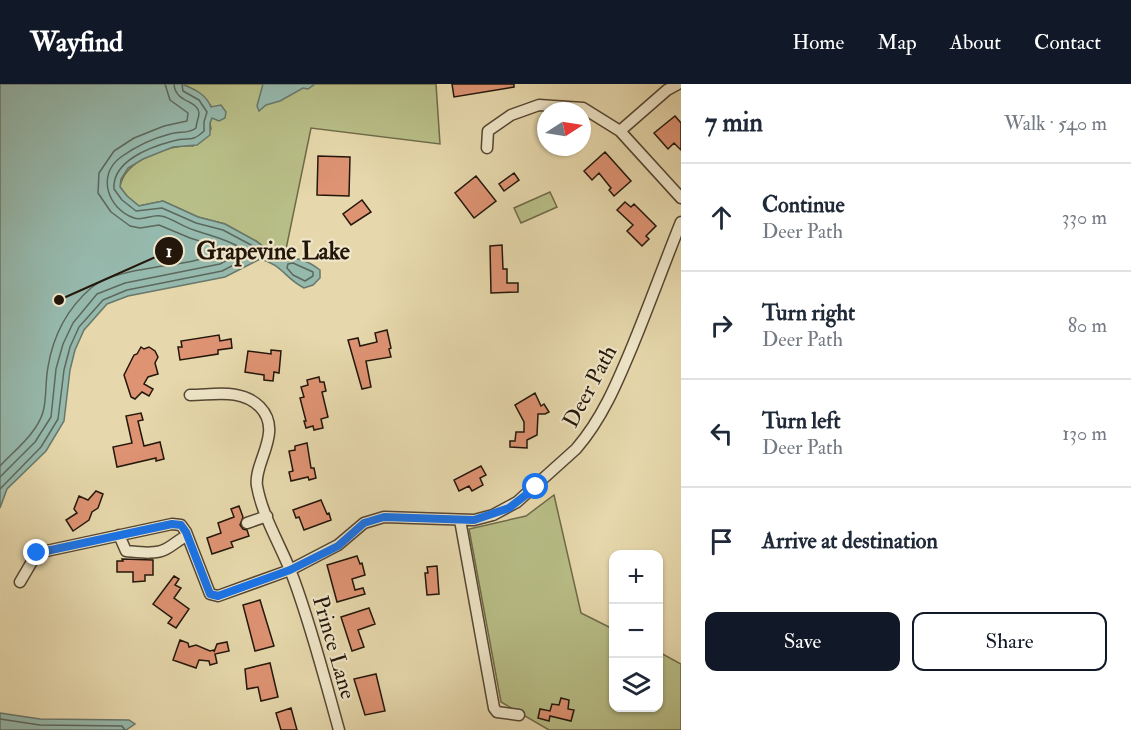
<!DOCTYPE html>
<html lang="en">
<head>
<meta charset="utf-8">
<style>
	:root { --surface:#fff; --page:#f2f2f3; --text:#1f2937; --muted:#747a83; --line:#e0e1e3; --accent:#111827 }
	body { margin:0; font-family:"IM FELL Double Pica",serif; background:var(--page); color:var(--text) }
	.controls { position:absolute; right:18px; bottom:18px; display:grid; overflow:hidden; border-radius:12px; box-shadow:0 2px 4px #0004 }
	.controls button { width:54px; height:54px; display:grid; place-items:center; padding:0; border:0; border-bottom:2px solid var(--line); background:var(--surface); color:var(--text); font:30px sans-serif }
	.compass { position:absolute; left:537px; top:18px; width:54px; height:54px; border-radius:50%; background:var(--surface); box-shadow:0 2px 4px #0004; rotate:78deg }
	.stop { position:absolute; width:18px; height:18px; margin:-14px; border:4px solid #1a73e8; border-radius:50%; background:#fff }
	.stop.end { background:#1a73e8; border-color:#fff; box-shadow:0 2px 6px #0008 }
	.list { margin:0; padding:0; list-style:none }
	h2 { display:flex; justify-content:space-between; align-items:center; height:78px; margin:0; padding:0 24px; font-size:26px }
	h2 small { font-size:20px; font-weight:400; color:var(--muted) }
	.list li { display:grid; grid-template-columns:39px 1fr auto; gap:18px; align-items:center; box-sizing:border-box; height:108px; padding:0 24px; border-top:2px solid var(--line) }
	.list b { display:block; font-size:22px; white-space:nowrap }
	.list p { margin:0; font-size:20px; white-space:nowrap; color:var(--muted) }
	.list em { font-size:20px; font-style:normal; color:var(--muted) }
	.actions { display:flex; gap:12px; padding:18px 24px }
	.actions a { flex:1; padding:14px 0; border:2px solid var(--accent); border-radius:12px; text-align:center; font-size:21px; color:var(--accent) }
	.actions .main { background:var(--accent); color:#fff }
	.icon { flex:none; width:33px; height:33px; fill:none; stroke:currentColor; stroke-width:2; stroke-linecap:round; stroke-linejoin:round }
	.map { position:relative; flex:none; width:681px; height:646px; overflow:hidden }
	header { display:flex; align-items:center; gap:36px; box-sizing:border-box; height:84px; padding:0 30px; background:var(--accent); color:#fff }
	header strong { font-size:28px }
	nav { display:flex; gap:33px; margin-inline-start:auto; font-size:21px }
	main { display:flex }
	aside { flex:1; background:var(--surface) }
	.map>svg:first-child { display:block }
	.green { fill:#b8be87; stroke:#6e6a48; stroke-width:1.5 }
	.water { fill:#96b9ad; stroke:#68786c; stroke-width:1.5 }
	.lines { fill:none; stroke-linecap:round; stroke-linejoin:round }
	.shore { stroke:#5c685c; stroke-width:1.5 }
	.building { fill:#de9373; stroke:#23160a; stroke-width:1.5 }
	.minor-casing { stroke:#544632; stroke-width:13 }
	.minor { stroke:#efe6c9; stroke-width:10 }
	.route { stroke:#1a73e8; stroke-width:8 }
	.labels { text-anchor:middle; stroke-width:4.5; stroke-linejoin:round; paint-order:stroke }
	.street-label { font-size:22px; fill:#23160a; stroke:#efe6c9 }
	.leader { fill:none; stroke:#23160a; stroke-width:2 }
	.callout-dot { fill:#23160a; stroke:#efe6c9; stroke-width:2 }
	.mark-label { font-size:18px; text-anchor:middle; font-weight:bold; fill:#fff }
	.callout-label { font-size:24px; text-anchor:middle; font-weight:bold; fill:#23160a; stroke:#efe6c9; stroke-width:4.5; stroke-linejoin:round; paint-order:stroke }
</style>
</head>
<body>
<header>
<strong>Wayfind</strong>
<nav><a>Home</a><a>Map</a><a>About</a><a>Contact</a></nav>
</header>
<main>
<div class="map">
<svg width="681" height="646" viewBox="0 0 681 646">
	<rect width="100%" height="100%" fill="#e6d8ac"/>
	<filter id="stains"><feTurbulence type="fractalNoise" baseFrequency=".00333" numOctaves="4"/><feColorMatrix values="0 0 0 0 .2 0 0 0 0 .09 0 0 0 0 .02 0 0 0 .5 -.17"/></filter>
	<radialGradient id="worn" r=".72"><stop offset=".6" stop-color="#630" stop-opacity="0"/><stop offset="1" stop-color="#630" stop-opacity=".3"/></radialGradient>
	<!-- green -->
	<path class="green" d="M182,0H436L440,60L311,44L284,175L280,176L256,157L225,140L198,133L163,117L139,122L127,112L120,103C124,76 169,60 193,62L211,45L210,39L213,24L195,6Z
		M550,108L557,123L521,139L514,124Z
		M554,411L581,529L613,545L614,624H658L659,568L681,580V646H549L501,618L469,445L526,432Z"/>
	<!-- water -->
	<path class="water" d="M0,0H182C194,5 206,10 211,23L221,21L226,28L225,34L219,37L212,34L210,39V51L197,61L173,63L143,75L128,84L121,95L120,103L127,112L139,122L163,117L198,133L225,140L256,157L280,176C296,172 307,176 320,186V194L313,201L304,204C286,195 281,180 260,175L225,193L128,212L107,220L84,246L75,266L70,286L64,337L46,367L7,405L0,424Z
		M263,0H315L308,5L303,4L280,17L266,21L259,27L257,22Z
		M0,629L40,635L129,636L135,640L126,646H0Z"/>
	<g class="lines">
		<!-- shore -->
		<path class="shore" d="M293,179L313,188V192L305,197L293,191L287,184L288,180Z
			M0,382C15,366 37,349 43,328C47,314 45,297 48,283C53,252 68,224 91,204C112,185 170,183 197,176C206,174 216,173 223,167L222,164L190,154L159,141L140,144L130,142L111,128L98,109L99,89L114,67L134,54L164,42L187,37L188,29L170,16L165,0
			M0,393L35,358L51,333L56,285L63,260L73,239L97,210L125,199L220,180L242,168L241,164C226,155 211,152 194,146C183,143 172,134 161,132C152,130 143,137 134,134C108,125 96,91 121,73C135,63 154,54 170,50C180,47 189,50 196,44C196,40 199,33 199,29C198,16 175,19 174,0
			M0,405L41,363L58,335L64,286L70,263L79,243L103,216L127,206L222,187L257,169L253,162L223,146L196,139L162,124L136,127L122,116L114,105C112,77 150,63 173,57C189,52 190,60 204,47V38L207,28L199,16L183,7L182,0
			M0,635L40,641L122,642L125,646"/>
	</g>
	<!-- building -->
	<path class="building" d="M452,0H514V3L454,13Z
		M675,32L681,39V66L674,59L668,65L654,49Z
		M605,68L631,97L614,112L609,106L611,104L599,89L592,96L584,87Z
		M318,72L350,73L349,112L317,111Z
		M514,89L519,96L504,107L499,100Z
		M476,92L496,117L474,134L455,109Z
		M362,116L371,128L351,141L343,130Z
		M625,118L631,123L634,120L656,142L646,152L649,155L642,162L627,147L633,141L617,126Z
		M502,161L503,185H507V199H518V208L491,209L490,162Z
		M387,246L391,264L389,265L391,273L366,277L371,303L362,305L348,256L358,254L360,262L377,258L375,249Z
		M219,251L220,257L231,255L232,264L218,266V270L180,276L178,263H182L181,257Z
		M141,263L144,265L149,263L155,267L158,273L155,279L158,290L148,293L144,300L153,305L149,312L142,308L135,315L131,313L124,291L134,271L137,270Z
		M271,266L281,267L279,289L274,288L273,297L264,296V291L245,288L248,267L271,270Z
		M319,293L320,298H324L326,307L322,308L328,333L321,335L323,344L314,346L313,342L306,344L304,337H306L300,314L304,313L301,303L308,301L307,296Z
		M535,309L541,322L544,320L549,328L545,330H538L537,351L527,356V364L510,363V357H515L516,348H524V338L515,321Z
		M141,329L143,336L138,337L144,362L160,358L164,375L156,377V374L117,383L113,363L132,359L126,332Z
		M307,359L311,384H314L316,394L309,396L308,393L291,397L289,388L293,387L289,367L295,366V362Z
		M481,382L486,391L480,394L483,401L472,407L469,402L459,407L454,396Z
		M96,407L103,410L98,424L92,428L89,436L73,447L66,436L77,429L74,425L79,412L88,416Z
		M321,416L327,430L329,429L331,436L304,446L299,433L296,434L293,426Z
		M239,422L243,433L240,441L243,445L247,446L249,452L231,458L233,463L212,470L207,454L221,449L218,439L234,433L231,425Z
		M357,472L360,480L362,479L365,491L352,495L355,506L363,504L365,510L337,518L327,481Z
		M122,475L153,476V491H145V497L133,498V488H117V477H123Z
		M437,482L439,510L427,511L425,489H428L427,483Z
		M174,492L179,495L175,501L181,504L174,514L189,525L176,544L168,539L172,534L153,520Z
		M260,516L274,562L255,567L243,521Z
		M369,524L375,540L358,546L364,563L352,567L341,533Z
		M180,556L188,559L189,563L196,561L210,567L214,566V568L217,560L227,558L229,567L215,570L217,579L210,581L209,577L199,576L196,584L173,576Z
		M270,579L278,613L261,617L258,603L247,605L245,585Z
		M376,590L385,627L365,631L354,595Z
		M561,614L569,616L568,625L574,626L571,637L550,632L549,637L538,634L540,625L550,627L552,620L559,621Z
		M291,624L297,646H281L276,629Z"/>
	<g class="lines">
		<!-- minor casing -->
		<g class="minor-casing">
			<path id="minor" d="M620,47L667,6L678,0
				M487,64L488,47L511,31L539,21L583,24L620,47L681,114
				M190,311C214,311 241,304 260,323C284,348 253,379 257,402C263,435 283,465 294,496C312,545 325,596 339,646
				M460,436L494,624L497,628L519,631
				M247,439L267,432
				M119,451L126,467C138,468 155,471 166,465C174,461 179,455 187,452
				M20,498L37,469L172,440L181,441L186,448L210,510L218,512L290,486L338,461L364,439L384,433L474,436L493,431L517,418L576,365C602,335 617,299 632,263C649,222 664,180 681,138"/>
		</g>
		<!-- minor -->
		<use href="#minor" class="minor"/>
	</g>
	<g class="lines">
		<!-- route -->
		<path class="route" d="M37,469L172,440L181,441L186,448L210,510L218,512L290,486L338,462L364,439L384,433L474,436L509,424L536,403"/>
	</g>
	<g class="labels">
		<!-- street labels -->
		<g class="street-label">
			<text transform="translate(589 302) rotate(-62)" y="8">Deer Path</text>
			<text transform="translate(335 563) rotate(74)" y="8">Prince Lane</text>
		</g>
	</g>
	<!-- callouts -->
	<path class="leader" d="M59 216L169 167"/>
	<g class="callout-dot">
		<circle cx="59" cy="216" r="6"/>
		<circle cx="169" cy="167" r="15"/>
	</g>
	<g class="mark-label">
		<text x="169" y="173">1</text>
	</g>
	<g class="callout-label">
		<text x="273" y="175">Grapevine Lake</text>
	</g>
	<rect width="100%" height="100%" filter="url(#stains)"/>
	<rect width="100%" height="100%" fill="url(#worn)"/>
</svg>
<div class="controls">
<button>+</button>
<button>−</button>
<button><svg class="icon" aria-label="layers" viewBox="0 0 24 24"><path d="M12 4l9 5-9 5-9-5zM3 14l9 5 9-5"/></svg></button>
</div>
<svg class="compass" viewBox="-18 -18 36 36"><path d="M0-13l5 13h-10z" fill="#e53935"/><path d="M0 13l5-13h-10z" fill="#747a83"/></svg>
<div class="stop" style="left:536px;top:403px"></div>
<div class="stop end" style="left:37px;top:469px"></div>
</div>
<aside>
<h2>7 min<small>Walk · 540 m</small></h2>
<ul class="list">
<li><svg class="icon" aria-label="ahead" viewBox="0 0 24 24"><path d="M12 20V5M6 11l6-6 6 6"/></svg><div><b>Continue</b><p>Deer Path</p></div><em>330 m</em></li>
<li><svg class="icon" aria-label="right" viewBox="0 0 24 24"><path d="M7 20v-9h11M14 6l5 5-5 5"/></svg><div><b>Turn right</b><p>Deer Path</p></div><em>80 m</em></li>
<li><svg class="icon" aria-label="left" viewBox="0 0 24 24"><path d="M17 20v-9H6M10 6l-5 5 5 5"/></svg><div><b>Turn left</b><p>Deer Path</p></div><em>130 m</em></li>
<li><svg class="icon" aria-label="arrive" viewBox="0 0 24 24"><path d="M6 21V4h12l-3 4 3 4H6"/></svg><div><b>Arrive at destination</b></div></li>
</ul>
<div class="actions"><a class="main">Save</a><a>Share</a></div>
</aside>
</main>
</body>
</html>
